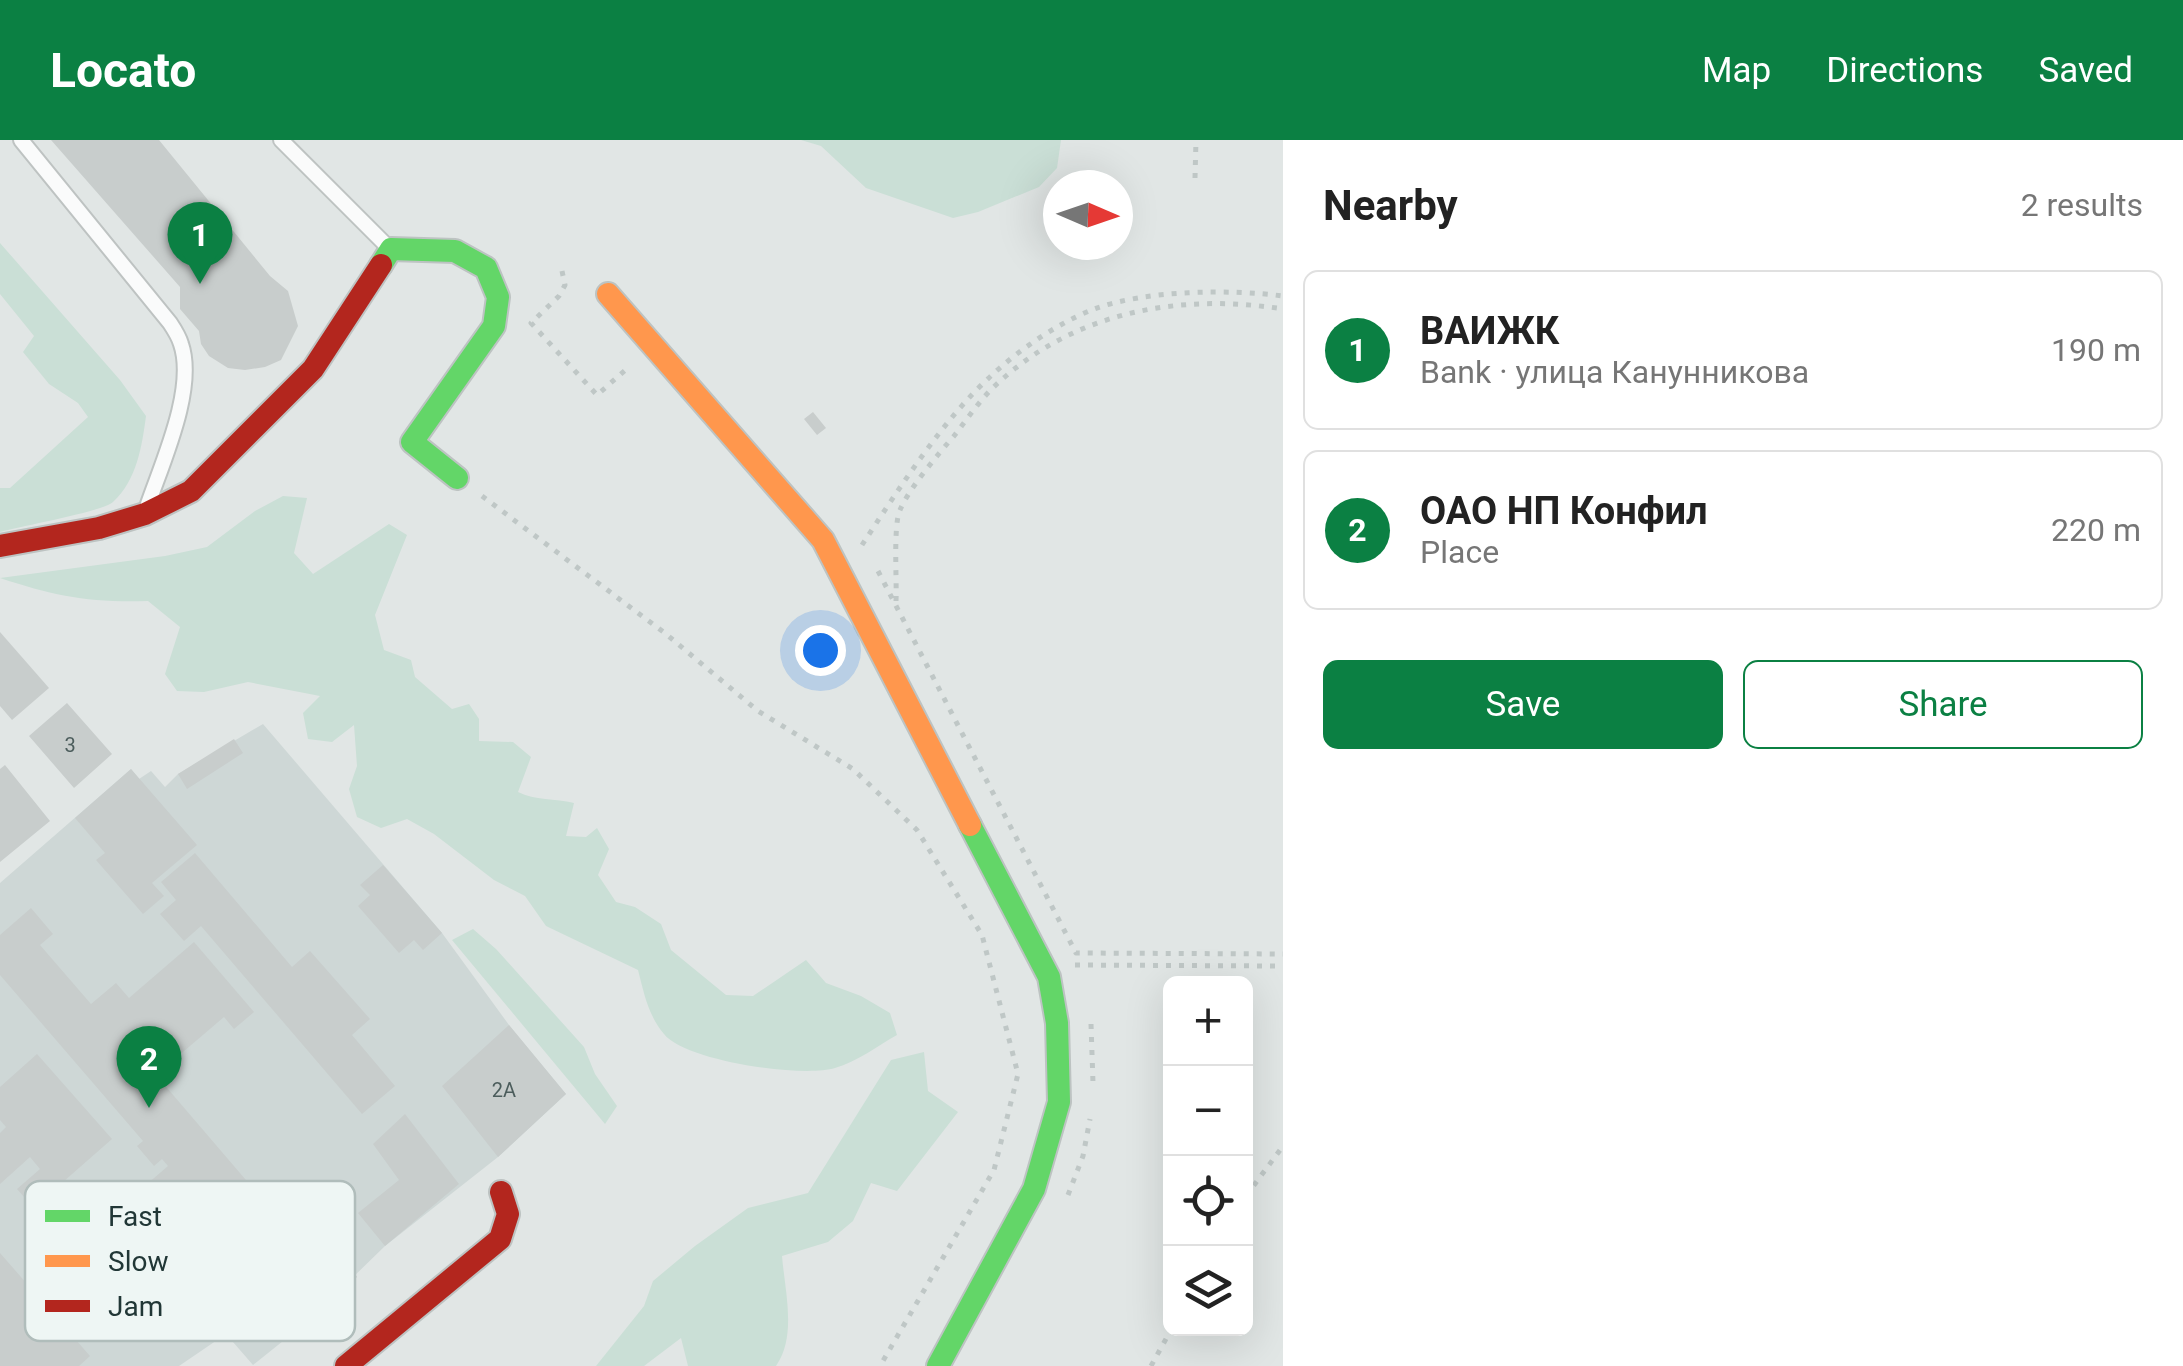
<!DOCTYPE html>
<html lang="en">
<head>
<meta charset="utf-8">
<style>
	:root { --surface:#fff; --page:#f6f6f6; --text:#222; --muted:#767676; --line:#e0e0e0; --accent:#0b8043 }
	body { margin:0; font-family:Roboto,sans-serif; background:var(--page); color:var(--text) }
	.controls { position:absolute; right:30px; bottom:30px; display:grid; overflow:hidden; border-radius:15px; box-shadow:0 10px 40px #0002 }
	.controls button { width:90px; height:90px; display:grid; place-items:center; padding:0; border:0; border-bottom:2px solid var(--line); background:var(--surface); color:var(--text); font:50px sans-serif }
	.compass { position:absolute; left:1043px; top:30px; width:90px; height:90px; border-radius:50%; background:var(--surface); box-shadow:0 10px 40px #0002; rotate:92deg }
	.you { position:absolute; left:820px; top:510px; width:35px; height:35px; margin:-25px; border:8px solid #fff; border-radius:50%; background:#1a73e8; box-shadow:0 0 0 15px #1a73e833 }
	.badge { display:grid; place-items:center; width:65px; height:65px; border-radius:50%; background:var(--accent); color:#fff; font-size:32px; font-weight:700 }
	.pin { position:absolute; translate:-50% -82px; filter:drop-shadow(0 2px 5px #0008) }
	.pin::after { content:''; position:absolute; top:52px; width:35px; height:30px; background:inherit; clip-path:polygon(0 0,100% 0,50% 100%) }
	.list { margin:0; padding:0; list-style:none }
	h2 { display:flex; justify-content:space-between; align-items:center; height:130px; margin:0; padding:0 40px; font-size:42px }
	h2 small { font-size:32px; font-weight:400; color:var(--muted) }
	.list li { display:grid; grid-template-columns:65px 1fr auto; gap:30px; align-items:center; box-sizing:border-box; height:160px; margin:0 20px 20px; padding:0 20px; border:2px solid var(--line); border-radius:15px }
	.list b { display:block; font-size:38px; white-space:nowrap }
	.list p { margin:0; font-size:32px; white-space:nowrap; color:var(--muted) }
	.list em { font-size:32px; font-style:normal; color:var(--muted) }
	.actions { display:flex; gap:20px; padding:30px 40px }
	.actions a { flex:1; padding:22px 0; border:2px solid var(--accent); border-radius:15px; text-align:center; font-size:35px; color:var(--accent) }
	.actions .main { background:var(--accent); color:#fff }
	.icon { flex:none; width:55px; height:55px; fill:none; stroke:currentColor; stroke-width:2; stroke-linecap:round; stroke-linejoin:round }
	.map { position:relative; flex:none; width:1283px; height:1226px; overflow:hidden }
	header { display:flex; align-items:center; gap:60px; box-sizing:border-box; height:140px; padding:0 50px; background:var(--accent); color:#fff }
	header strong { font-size:48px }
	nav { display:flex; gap:55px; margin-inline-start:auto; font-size:35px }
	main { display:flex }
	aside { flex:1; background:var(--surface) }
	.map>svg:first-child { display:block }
	.built { fill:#ced7d6 }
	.green { fill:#cadfd6 }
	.building { fill:#c8cdcc }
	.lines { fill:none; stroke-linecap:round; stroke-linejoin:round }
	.lane-casing { stroke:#bec3c2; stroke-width:18 }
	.fast-casing { stroke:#bdc3c2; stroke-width:26 }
	.slow-casing { stroke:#bdc3c2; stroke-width:26 }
	.jam-casing { stroke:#bdc3c2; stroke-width:26 }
	.path { stroke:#bfc7c6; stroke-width:5; stroke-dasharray:5 8; stroke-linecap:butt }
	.lane { stroke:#fafbfb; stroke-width:14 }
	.fast { stroke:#63d668; stroke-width:22 }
	.slow { stroke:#ff974d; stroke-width:22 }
	.jam { stroke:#b3261e; stroke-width:22 }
	.labels { text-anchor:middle; stroke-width:8; stroke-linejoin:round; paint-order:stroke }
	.number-label { font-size:20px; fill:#4c5d5c }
	.key { fill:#eef6f4; stroke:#b0bdbb; stroke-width:2.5 }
	.key-label { font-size:28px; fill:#213736 }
</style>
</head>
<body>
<header>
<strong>Locato</strong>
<nav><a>Map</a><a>Directions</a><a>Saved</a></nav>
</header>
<main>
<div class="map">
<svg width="1283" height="1226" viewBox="0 0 1283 1226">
	<rect width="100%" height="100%" fill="#e1e6e5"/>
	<!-- built -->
	<path class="built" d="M263,584L442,793L509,885L566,954L498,1017L385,1106L308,1181L253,1225L226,1194L179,1226H0V743L131,629L139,639L151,631L165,647L178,634Z"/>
	<!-- green -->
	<path class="green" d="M801,0H1061L1057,28L1039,47L978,72L953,78L866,48L821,6Z
		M0,103L120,240L146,276C142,306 137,340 113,362C101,372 21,386 0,392V348H10L88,277L78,263L49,244L23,212L34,196L0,154Z
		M283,356L307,358L294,413L313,434L389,384L407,395L375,475L384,510L411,520L415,537L452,569L469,564L479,579V601L513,602L531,617L518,652C535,661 555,658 574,663L566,696L586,697L597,688L609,709L598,735L616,762L635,767L661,784L671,810L726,855L753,856L806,820L826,843L861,856L890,873L897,895C877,906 857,922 835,928C802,938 685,921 664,894C648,875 644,853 638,830L546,786L525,756L494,740L434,694L407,679L381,688L357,677L349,649L357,626L354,585L332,602L308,599L303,573L320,556L248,542L204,552L177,551L165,534L180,487L148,461C91,463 54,456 0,438L165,416L207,407L255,371Z
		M473,789L496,809L584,907L595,934L617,966L605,984L452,800Z
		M924,912L928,951L958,972L897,1051L871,1043L853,1081L828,1102L782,1116C785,1152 797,1196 776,1226H688L681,1198L644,1226H596L644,1166L653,1141L695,1106L748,1068L808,1053L891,920Z"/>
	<!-- building -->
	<path class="building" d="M51,0H159L270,136L288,151L298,186L281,220L265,227L245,230L228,228L209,216L201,204L199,191L180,169V147Z
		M813,272L826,288L817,295L804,279Z
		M0,492L49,548L12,580L0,566Z
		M67,563L112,614L74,648L29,596Z
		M234,599L243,613L187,649L178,634Z
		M5,625L50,681L0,722V629Z
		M131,629L197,705L152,743L164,756L143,774L96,720L105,713L75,678Z
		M195,713L292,827L310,811L370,879L352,895L395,946L362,974L201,786L184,801L160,774L176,760L161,742Z
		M383,725L442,793L423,810L414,800L399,813L358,766L370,755L360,745Z
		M31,768L53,794L40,805L91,864L116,843L129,858L194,802L254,872L234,889L224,877L156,935L276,1075L179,1159L160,1137L147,1148L96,1088L168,1026L162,1019L154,1026L137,1006L143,1001L0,835V795Z
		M509,885L566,954L498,1017L442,946Z
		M37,914L112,999L55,1049L61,1056L40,1075L17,1049L40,1029L30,1017L0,1044V993L6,987L0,980V947Z
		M405,974L459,1044L385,1106L358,1073L399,1040L373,1004Z
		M335,1106L357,1137L308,1181L293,1165L329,1135L319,1121Z
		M0,1113L90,1216L79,1226H0Z"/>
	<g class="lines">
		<!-- lane casing -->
		<g class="lane-casing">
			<path id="lane" d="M21,0L170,183C174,189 179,197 181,204C196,248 163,321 148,364
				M281,0L390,109"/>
		</g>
		<!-- fast casing -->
		<g class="fast-casing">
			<path id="fast" d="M381,125L391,109L455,111L486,128L498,157L494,186L412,302L457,338
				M938,1226L1034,1049L1059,962L1057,883L1049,837L970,685"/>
		</g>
		<!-- slow casing -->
		<g class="slow-casing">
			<path id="slow" d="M608,154L823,400L970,685"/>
		</g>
		<!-- jam casing -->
		<g class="jam-casing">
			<path id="jam" d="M0,406L99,388L145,374L191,351L313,229L381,125
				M346,1226L500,1099L508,1074L501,1052"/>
		</g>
		<!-- path -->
		<path class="path" d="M1195,38L1196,0
			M562,131L565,145L559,156L531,183L597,255L630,226
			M482,356L666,494L758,571L853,629L917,690L982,795L1018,934L994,1030L880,1226
			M862,405C898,350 944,278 992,235C1020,209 1058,183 1094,169C1146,150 1229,149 1283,156
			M878,431L1076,813L1283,814
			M896,461C897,441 893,385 900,370C908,350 939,313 954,296C968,278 981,258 998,243C1076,171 1181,153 1283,169
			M1075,825L1283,826
			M1091,884L1093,943
			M1068,1055L1083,1016L1090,979
			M1246,1056L1283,1006
			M1151,1226L1172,1188"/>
		<!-- lane -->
		<use href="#lane" class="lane"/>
		<!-- fast -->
		<use href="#fast" class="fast"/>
		<!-- slow -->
		<use href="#slow" class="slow"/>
		<!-- jam -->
		<use href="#jam" class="jam"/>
	</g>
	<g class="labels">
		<!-- number labels -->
		<g class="number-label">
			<text x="70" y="612">3</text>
			<text x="504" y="957">2А</text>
		</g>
	</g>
	<!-- legend -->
	<rect x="25" y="1041" width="330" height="160" rx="15" class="key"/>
	<rect x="45" y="1070" width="45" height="12" fill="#63d668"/>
	<rect x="45" y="1115" width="45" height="12" fill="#ff974d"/>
	<rect x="45" y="1160" width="45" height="12" fill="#b3261e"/>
	<g class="key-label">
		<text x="108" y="1086">Fast</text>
		<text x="108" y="1131">Slow</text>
		<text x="108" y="1176">Jam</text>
	</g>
</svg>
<div class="controls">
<button>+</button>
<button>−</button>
<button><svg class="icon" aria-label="locate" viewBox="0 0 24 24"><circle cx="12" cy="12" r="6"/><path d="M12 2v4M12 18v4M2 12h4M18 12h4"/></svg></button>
<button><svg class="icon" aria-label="layers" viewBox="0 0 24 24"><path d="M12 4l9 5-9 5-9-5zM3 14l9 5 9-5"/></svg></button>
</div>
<svg class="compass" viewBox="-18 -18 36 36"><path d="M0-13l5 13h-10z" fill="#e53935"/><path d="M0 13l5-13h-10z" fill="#767676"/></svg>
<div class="you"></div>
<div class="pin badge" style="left:200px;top:144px">1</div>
<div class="pin badge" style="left:149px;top:968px">2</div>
</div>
<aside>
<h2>Nearby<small>2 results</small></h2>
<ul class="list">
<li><span class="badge">1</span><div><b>ВАИЖК</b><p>Bank · улица Канунникова</p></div><em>190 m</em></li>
<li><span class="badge">2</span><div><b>ОАО НП Конфил</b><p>Place</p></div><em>220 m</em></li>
</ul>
<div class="actions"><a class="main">Save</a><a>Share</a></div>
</aside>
</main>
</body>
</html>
